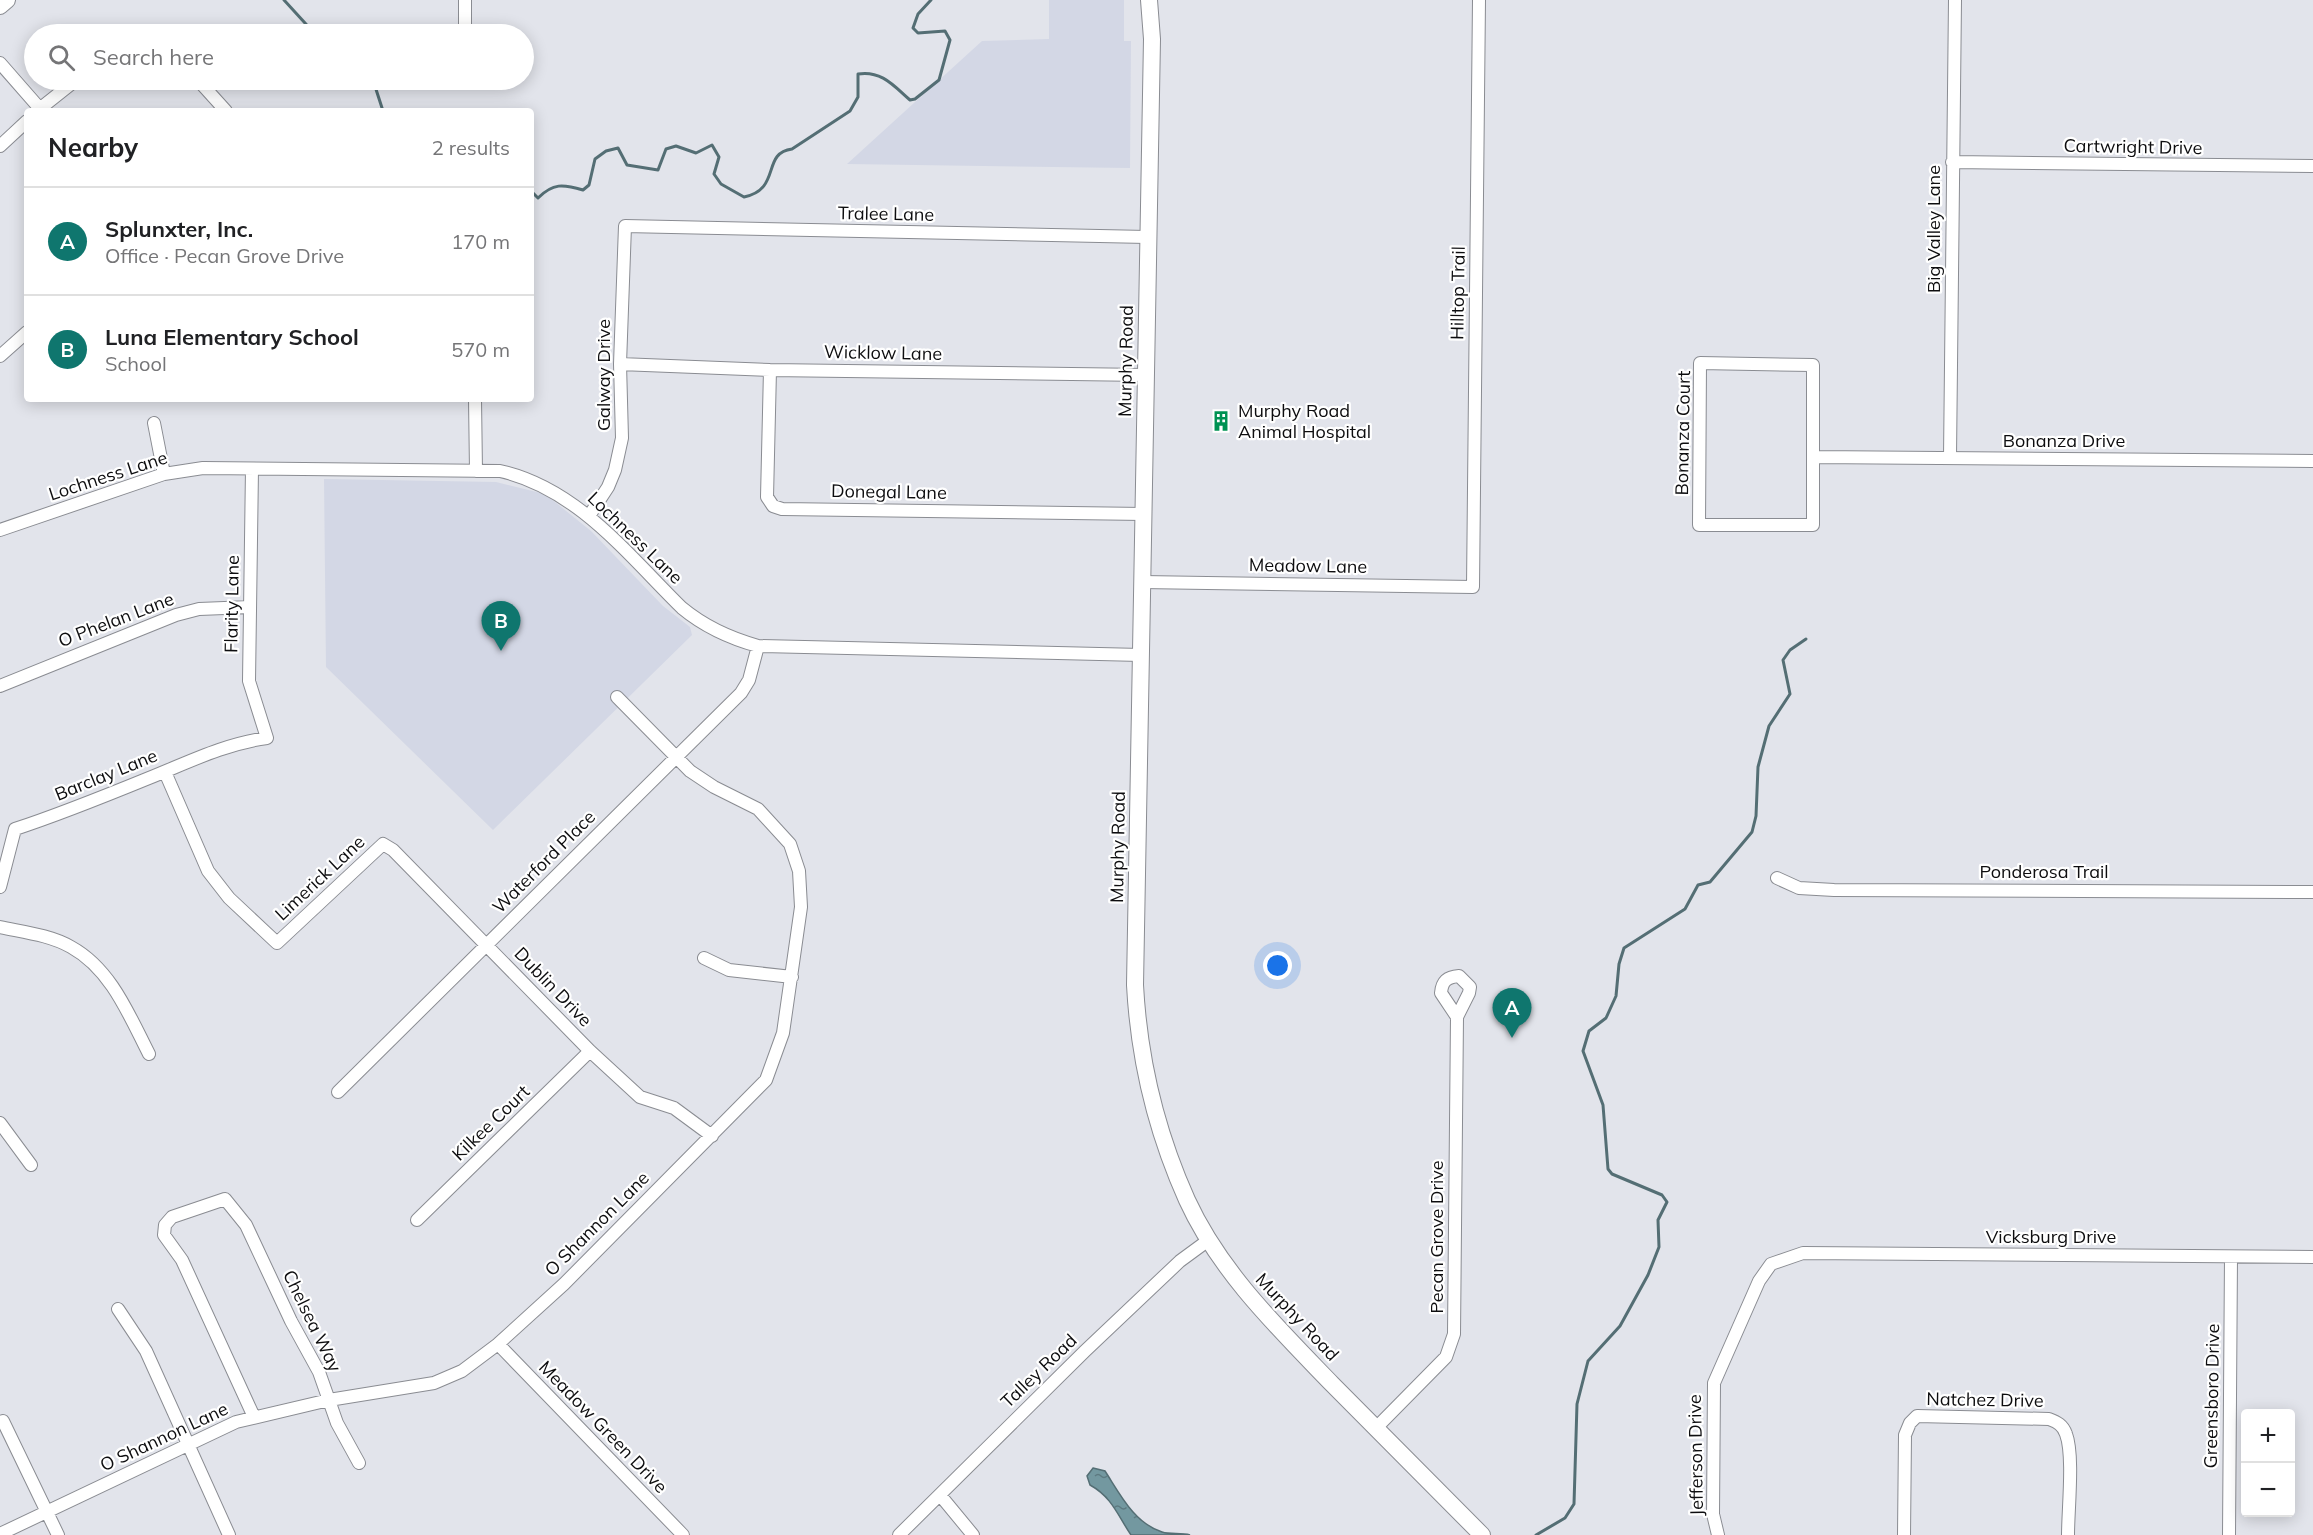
<!DOCTYPE html>
<html lang="en">
<head>
<meta charset="utf-8">
<style>
	:root { --surface:#fff; --page:#f6f6f6; --text:#202124; --muted:#757577; --line:#e0e0e0; --accent:#0f766e }
	body { margin:0; font-family:Mulish,sans-serif; background:var(--page); color:var(--text) }
	.controls { position:absolute; right:18px; bottom:18px; display:grid; overflow:hidden; border-radius:6px; box-shadow:0 3px 15px #0003 }
	.controls button { width:54px; height:54px; display:grid; place-items:center; padding:0; border:0; border-bottom:2px solid var(--line); background:var(--surface); color:var(--text); font:30px sans-serif }
	.you { position:absolute; left:1278px; top:966px; width:21px; height:21px; margin:-15px; border:4px solid #fff; border-radius:50%; background:#1a73e8; box-shadow:0 0 0 9px #1a73e833 }
	.badge { display:grid; place-items:center; width:39px; height:39px; border-radius:50%; background:var(--accent); color:#fff; font-size:20px; font-weight:700 }
	.pin { position:absolute; translate:-50% -50px; filter:drop-shadow(0 2px 3px #0008) }
	.pin::after { content:''; position:absolute; top:32px; width:21px; height:18px; background:inherit; clip-path:polygon(0 0,100% 0,50% 100%) }
	.list { margin:0; padding:0; list-style:none }
	h2 { display:flex; justify-content:space-between; align-items:center; height:78px; margin:0; padding:0 24px; font-size:26px }
	h2 small { font-size:20px; font-weight:400; color:var(--muted) }
	.list li { display:grid; grid-template-columns:39px 1fr auto; gap:18px; align-items:center; box-sizing:border-box; height:108px; padding:0 24px; border-top:2px solid var(--line) }
	.list b { display:block; font-size:22px; white-space:nowrap }
	.list p { margin:0; font-size:20px; white-space:nowrap; color:var(--muted) }
	.list em { font-size:20px; font-style:normal; color:var(--muted) }
	.icon { flex:none; width:33px; height:33px; fill:none; stroke:currentColor; stroke-width:2; stroke-linecap:round; stroke-linejoin:round }
	.map { position:relative; flex:none; width:2313px; height:1535px; overflow:hidden }
	.search { position:absolute; background:var(--surface); box-shadow:0 3px 15px #0003; left:24px; top:24px; width:510px; height:66px; display:flex; align-items:center; gap:15px; box-sizing:border-box; padding:0 21px; border-radius:33px; color:var(--muted); font-size:22px }
	.panel { position:absolute; background:var(--surface); box-shadow:0 3px 15px #0003; left:24px; top:108px; width:510px; height:294px; border-radius:6px }
	.map>svg:first-child { display:block }
	.built { fill:#d3d7e5 }
	.water { fill:url(#water-ripples); stroke:#546e74; stroke-width:1.5 }
	.lines { fill:none; stroke-linecap:round; stroke-linejoin:round }
	.stream { stroke:#546e74; stroke-width:3 }
	.street-casing { stroke:#8a8c92; stroke-width:14 }
	.secondary-casing { stroke:#8a8c92; stroke-width:18 }
	.street { stroke:#fff; stroke-width:12 }
	.secondary { stroke:#fff; stroke-width:16 }
	.labels { text-anchor:middle; stroke-width:4.5; stroke-linejoin:round; paint-order:stroke }
	.street-label { font-size:18px; fill:#0d0d0f; stroke:#fff }
	.poi-label { font-size:18px; fill:#0d0d0f; stroke:#fff; text-anchor:start }
</style>
</head>
<body>
<div class="map">
<svg width="2313" height="1535" viewBox="0 0 2313 1535">
	<defs>
		<pattern id="water-ripples" width="26" height="14" patternUnits="userSpaceOnUse" patternTransform="scale(1.5)"><rect width="26" height="14" fill="#7398a0"/><path d="M2 4q2-2 4 0t4 0M15 11q2-2 4 0t4 0" fill="none" stroke="#5d7a81"/></pattern>
	</defs>
	<rect width="100%" height="100%" fill="#e2e4eb"/>
	<!-- built -->
	<path class="built" d="M1049,0H1124V41H1131L1130,168L847,164L982,41L1049,39Z
		M324,479L496,482L545,494L591,531L663,606L690,627L692,635L493,830L326,667Z"/>
	<!-- water -->
	<path class="water" d="M1093,1468L1105,1471C1120,1494 1134,1523 1162,1532C1171,1535 1181,1532 1190,1535H1131C1118,1516 1112,1497 1090,1485L1087,1476Z"/>
	<g class="lines">
		<!-- stream -->
		<path class="stream" d="M284,0L315,34
			M373,80L383,111
			M531,191L538,198C553,183 563,184 583,190L589,185L595,159L606,151L618,148L627,165L658,170L666,149L676,146L696,153L712,145L719,157L714,174L721,184L744,197C782,189 761,153 792,149L850,111L858,97V74C881,70 894,86 910,100L915,99L939,80L950,40L945,31L918,33L913,28L918,14L931,0
			M1536,1535L1565,1518L1574,1504L1577,1404L1588,1361L1620,1326L1648,1275L1659,1247L1658,1220L1667,1202L1662,1195L1612,1174L1608,1169L1603,1105L1583,1051L1589,1031L1606,1018L1616,996L1619,964L1624,948L1685,909L1698,885L1710,882L1752,832L1756,816L1758,767L1769,726L1790,694L1783,660L1790,650L1806,639"/>
		<!-- street casing -->
		<g class="street-casing">
			<path id="street" d="M465,34V0
				M0,63L42,111
				M198,80L226,111
				M37,111L76,80
				M0,146L27,121
				M1952,162L2313,166
				M0,356L27,332
				M1700,363L1813,365V525H1699Z
				M620,364L770,370L1146,375
				M770,370L767,497L773,506L782,509L1144,514
				M475,399L476,471
				M154,423L164,474
				M1814,457L2313,461
				M1950,457L1955,0
				M589,516L608,487L615,470L622,438L620,364L625,226L1147,237
				M0,530L164,474L203,468L500,471C577,488 628,555 682,608C705,627 729,638 758,646L1141,655
				M1142,582L1473,587L1479,0
				M0,686L176,615L199,609L250,607
				M165,772L208,871L229,898L277,943L383,844L393,850L590,1051L640,1097L674,1108L712,1136
				M1777,878L1799,888L1834,890L2313,892
				M0,887L15,829C61,814 105,796 149,778C189,762 224,744 267,738L249,681L252,469
				M0,927C23,932 50,935 71,947C111,969 129,1015 149,1054
				M704,958L729,970L792,977
				M338,1092L741,693L749,680L758,646
				M0,1123L31,1165
				M417,1220L590,1051
				M118,1309L146,1351L229,1535
				M498,1344L683,1535
				M254,1417L182,1260L164,1235L165,1225L172,1217L225,1199L246,1225L291,1321L319,1372L337,1423L359,1463
				M3,1421L58,1535
				M1376,1428L1446,1357L1454,1334L1457,1017L1469,993L1470,987L1459,976C1447,977 1442,981 1441,993L1457,1017
				M940,1495L973,1535
				M0,1534L236,1422L329,1400L434,1383L462,1371L498,1344L564,1284L766,1080L783,1033L801,907L799,871L790,844L758,809L714,787L690,771L617,697
				M899,1535L1085,1351L1180,1261L1210,1239
				M1718,1535L1713,1514L1714,1383L1759,1281L1771,1264L1803,1253L2313,1257
				M1904,1535L1905,1435L1910,1423L1917,1416L2049,1419C2057,1422 2063,1425 2066,1434C2074,1455 2068,1510 2068,1535
				M2229,1535L2231,1257"/>
		</g>
		<!-- secondary casing -->
		<g class="secondary-casing">
			<path id="secondary" d="M1149,0L1152,39L1135,985C1139,1060 1156,1131 1187,1200C1220,1272 1278,1328 1332,1384C1382,1434 1432,1484 1482,1535
				M0,6L7,0"/>
		</g>
		<!-- street -->
		<use href="#street" class="street"/>
		<!-- secondary -->
		<use href="#secondary" class="secondary"/>
	</g>
	<!-- icons -->
	<defs>
		<g id="building-bare" transform="scale(1.62)"><path d="M-4-6H4V6H1V3H-1V6H-4ZM-2.5-4.3h1.7v1.8h-1.7ZM.8-4.3h1.7v1.8H.8ZM-2.5-1h1.7V.8h-1.7ZM.8-1h1.7V.8H.8Z" fill="#009253" stroke="#fff" stroke-width="2.5" paint-order="stroke"/></g>
	</defs>
	<g fill-rule="evenodd">
		<use href="#building-bare" x="1221" y="421"/>
	</g>
	<g class="labels">
		<!-- street labels -->
		<g class="street-label">
			<text transform="translate(2133 147) rotate(1)" y="6">Cartwright Drive</text>
			<text transform="translate(886 214) rotate(1)" y="6">Tralee Lane</text>
			<text transform="translate(1934 229) rotate(-90)" y="6">Big Valley Lane</text>
			<text transform="translate(1458 293) rotate(-89)" y="6">Hilltop Trail</text>
			<text transform="translate(883 353) rotate(1)" y="6">Wicklow Lane</text>
			<text transform="translate(1126 361) rotate(-89)" y="6">Murphy Road</text>
			<text transform="translate(604 375) rotate(-90)" y="6">Galway Drive</text>
			<text transform="translate(1683 433) rotate(-89)" y="6">Bonanza Court</text>
			<text x="2064" y="447">Bonanza Drive</text>
			<text transform="translate(108 476) rotate(-18)" y="6">Lochness Lane</text>
			<text transform="translate(889 492) rotate(1)" y="6">Donegal Lane</text>
			<text transform="translate(635 538) rotate(44)" y="6">Lochness Lane</text>
			<text transform="translate(1308 566) rotate(1)" y="6">Meadow Lane</text>
			<text transform="translate(232 604) rotate(-89)" y="6">Flarity Lane</text>
			<text transform="translate(116 620) rotate(-21)" y="6">O Phelan Lane</text>
			<text transform="translate(106 775) rotate(-22)" y="6">Barclay Lane</text>
			<text transform="translate(1118 847) rotate(-89)" y="6">Murphy Road</text>
			<text transform="translate(544 862) rotate(-45)" y="6">Waterford Place</text>
			<text x="2044" y="878">Ponderosa Trail</text>
			<text transform="translate(320 878) rotate(-43)" y="6">Limerick Lane</text>
			<text transform="translate(553 987) rotate(46)" y="6">Dublin Drive</text>
			<text transform="translate(491 1123) rotate(-44)" y="6">Kilkee Court</text>
			<text transform="translate(597 1224) rotate(-45)" y="6">O Shannon Lane</text>
			<text transform="translate(1437 1237) rotate(-90)" y="6">Pecan Grove Drive</text>
			<text x="2051" y="1243">Vicksburg Drive</text>
			<text transform="translate(1297 1317) rotate(47)" y="6">Murphy Road</text>
			<text transform="translate(312 1321) rotate(64)" y="6">Chelsea Way</text>
			<text transform="translate(1039 1371) rotate(-44)" y="6">Talley Road</text>
			<text transform="translate(2212 1396) rotate(-89)" y="6">Greensboro Drive</text>
			<text transform="translate(1985 1400) rotate(1)" y="6">Natchez Drive</text>
			<text transform="translate(603 1427) rotate(46)" y="6">Meadow Green Drive</text>
			<text transform="translate(164 1437) rotate(-25)" y="6">O Shannon Lane</text>
			<text transform="translate(1696 1455) rotate(-91)" y="6">Jefferson Drive</text>
		</g>
		<!-- poi labels -->
		<g class="poi-label">
			<text x="1238" y="417">Murphy Road<tspan x="1238" dy="21">Animal Hospital</tspan></text>
		</g>
	</g>
</svg>
<div class="controls">
<button>+</button>
<button>−</button>
</div>
<div class="you"></div>
<div class="pin badge" style="left:1512px;top:1038px">A</div>
<div class="pin badge" style="left:501px;top:651px">B</div>
<div class="search"><svg class="icon" aria-label="search" viewBox="0 0 24 24"><circle cx="10" cy="10" r="6"/><path d="M15 15l6 6"/></svg>Search here</div>
<section class="panel">
<h2>Nearby<small>2 results</small></h2>
<ul class="list">
<li><span class="badge">A</span><div><b>Splunxter, Inc.</b><p>Office · Pecan Grove Drive</p></div><em>170 m</em></li>
<li><span class="badge">B</span><div><b>Luna Elementary School</b><p>School</p></div><em>570 m</em></li>
</ul>
</section>
</div>
</body>
</html>
